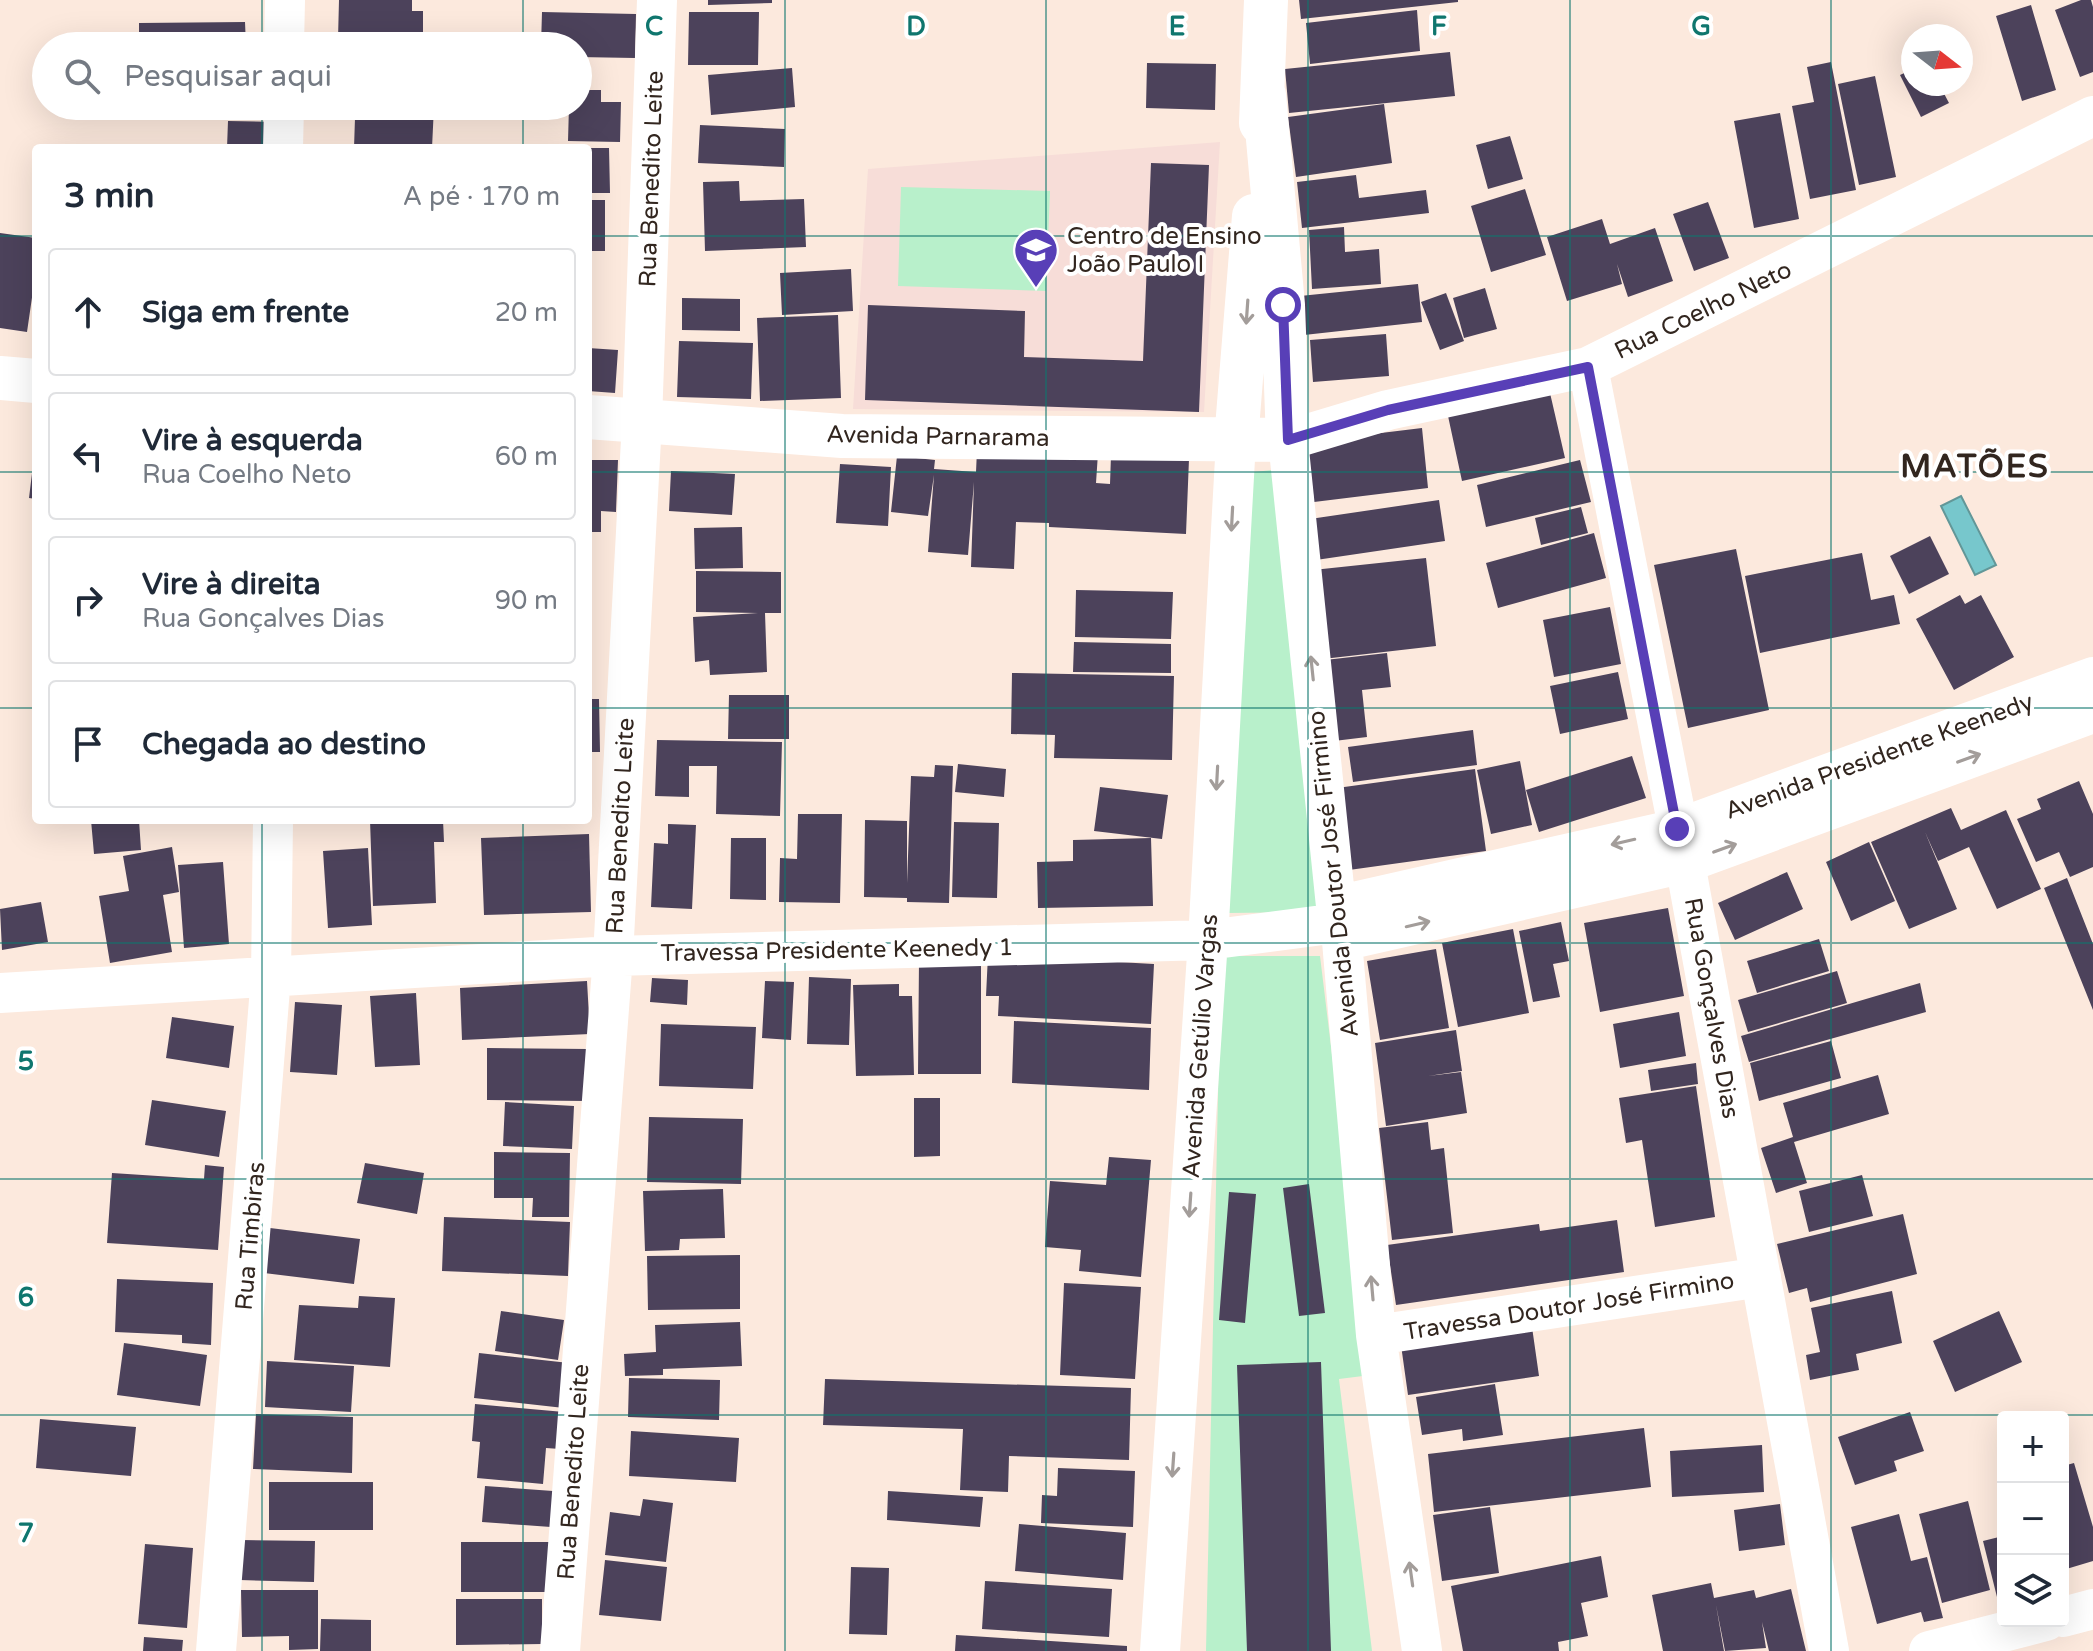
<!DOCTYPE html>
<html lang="pt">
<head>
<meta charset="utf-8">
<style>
	:root { --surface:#fff; --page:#f2f2f3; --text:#1f2937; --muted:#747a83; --line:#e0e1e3 }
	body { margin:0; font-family:"Varela Round",sans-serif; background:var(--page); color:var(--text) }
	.controls { position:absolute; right:24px; bottom:24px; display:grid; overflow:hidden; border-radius:8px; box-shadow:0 8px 32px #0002 }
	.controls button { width:72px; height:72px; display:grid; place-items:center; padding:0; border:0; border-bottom:2px solid var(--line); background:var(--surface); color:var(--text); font:40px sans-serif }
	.compass { position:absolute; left:1901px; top:24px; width:72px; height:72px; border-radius:50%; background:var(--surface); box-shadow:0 8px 32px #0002; rotate:107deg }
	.stop { position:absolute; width:24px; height:24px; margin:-18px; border:6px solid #583fb7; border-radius:50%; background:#fff }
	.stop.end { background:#583fb7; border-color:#fff; box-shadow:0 2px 8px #0008 }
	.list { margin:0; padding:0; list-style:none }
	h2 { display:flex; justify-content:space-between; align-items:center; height:104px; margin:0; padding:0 32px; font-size:34px }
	h2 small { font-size:26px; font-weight:400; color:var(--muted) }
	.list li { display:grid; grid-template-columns:52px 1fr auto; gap:24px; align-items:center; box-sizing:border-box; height:128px; margin:0 16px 16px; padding:0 16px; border:2px solid var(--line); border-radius:8px }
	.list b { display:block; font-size:30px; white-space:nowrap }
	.list p { margin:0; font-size:26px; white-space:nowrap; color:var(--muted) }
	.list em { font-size:26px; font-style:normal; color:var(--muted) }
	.icon { flex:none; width:44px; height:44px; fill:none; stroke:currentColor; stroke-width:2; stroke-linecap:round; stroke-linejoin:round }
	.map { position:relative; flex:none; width:2093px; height:1651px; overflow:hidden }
	.search { position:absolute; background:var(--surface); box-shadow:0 8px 32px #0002; left:32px; top:32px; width:560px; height:88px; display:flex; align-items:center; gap:20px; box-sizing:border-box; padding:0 28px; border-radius:44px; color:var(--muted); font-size:30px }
	.panel { position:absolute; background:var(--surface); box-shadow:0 8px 32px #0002; left:32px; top:144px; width:560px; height:680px; border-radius:8px }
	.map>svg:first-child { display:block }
	.education { fill:#f7ddd8 }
	.green { fill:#b8f0cb }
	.water { fill:#77c7cc; stroke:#629798; stroke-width:2 }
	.building { fill:#4c425b }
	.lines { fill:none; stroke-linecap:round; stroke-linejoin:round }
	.minor { stroke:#fff; stroke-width:40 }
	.tertiary { stroke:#fff; stroke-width:44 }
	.oneway { stroke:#a39d9a }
	.route { stroke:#583fb7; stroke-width:10 }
	.grid { fill:none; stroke:#0f766e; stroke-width:2; stroke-opacity:0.55 }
	.labels { text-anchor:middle; stroke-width:8; stroke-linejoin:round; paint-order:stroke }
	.street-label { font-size:24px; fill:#32261f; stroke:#fff }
	.poi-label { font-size:24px; fill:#32261f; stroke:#fff; text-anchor:start }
	.district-label { font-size:32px; font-weight:bold; letter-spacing:2px; fill:#32261f; stroke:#fff }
	.grid-label { font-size:26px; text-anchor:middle; font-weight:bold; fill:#0f766e; stroke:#fff; stroke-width:8; stroke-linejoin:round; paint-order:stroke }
</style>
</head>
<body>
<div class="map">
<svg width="2093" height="1651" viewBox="0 0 2093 1651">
	<rect width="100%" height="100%" fill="#fce9dd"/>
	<!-- education -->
	<path class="education" d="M1220,142L1204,412L853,409L868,169Z"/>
	<!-- green -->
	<path class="green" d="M901,187L1050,191L1046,291L898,286Z
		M1273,470L1326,912L1227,913L1246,473Z
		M1221,956H1320L1371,1375L1339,1379L1372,1651H1206Z"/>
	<!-- water -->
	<path class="water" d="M1961,496L1996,565L1975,575L1941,506Z"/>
	<!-- building -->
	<path class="building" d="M339,0H412V11H423V40L338,39Z
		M708,0H772V3L708,5Z
		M1299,0H1458V2L1301,19Z
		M2081,0H2091L2093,7V72L2080,77L2055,10Z
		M2031,5L2056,90L2022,101L1996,16Z
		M1417,10L1420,51L1310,64L1306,23Z
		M542,12L636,14L635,58L578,57V46H541Z
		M689,12H759L758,65H688Z
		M245,22L246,46H139V23Z
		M1450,52L1455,96L1289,113L1285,69Z
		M1831,62L1856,190L1810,199L1792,106L1814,102L1807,67Z
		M1147,63L1216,64L1215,110L1146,108Z
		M792,68L795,107L711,115L708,75Z
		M1913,69V84H1939L1949,103L1921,117L1900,75Z
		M1875,76L1896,177L1859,185L1838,84Z
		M578,90H601V102H621L620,142L568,141L569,106H578Z
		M1384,104L1392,163L1296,177L1288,117Z
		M197,106H278V116H197Z
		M336,106H434L432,148H354L355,118L336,117Z
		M1780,113L1799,219L1754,228L1734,121Z
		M228,121L279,122L278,148H227Z
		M700,125L785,129L784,167L698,163Z
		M1510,136L1523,179L1488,189L1476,145Z
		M588,148H609L610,193H588Z
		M1151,163L1209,165L1199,412L865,400L868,305L1025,311L1024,357L1143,361Z
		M1356,175L1359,198L1426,190L1429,213L1302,228L1297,182Z
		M739,181L740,201L804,199L806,247L705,251L703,182Z
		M1525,189L1546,255L1491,272L1471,206Z
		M588,200H605V251H588Z
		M1708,202L1729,258L1694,271L1673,214Z
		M1602,219L1610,244L1655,228L1673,281L1628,297L1617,264L1622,284L1567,301L1547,237Z
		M1344,227L1345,252L1379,249L1381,284L1312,289L1309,230Z
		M0,233L36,238V270L27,332L0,328Z
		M851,269L853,311L782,315L780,273Z
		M1418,284L1422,322L1304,335L1300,296Z
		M1485,288L1497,329L1464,338L1453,298Z
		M1446,293L1464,341L1440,350L1421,302Z
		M682,298L740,299V331L682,330Z
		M838,315L841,398L760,401L757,318Z
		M1386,334L1389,376L1313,382L1310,340Z
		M679,341L753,343L751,399L677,397Z
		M588,348L618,350L615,393L588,391Z
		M1550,393L1565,458L1462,481L1448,416Z
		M1422,428L1428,488L1314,502L1307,442Z
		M977,450L1098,453L1096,483L1110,484L1111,455L1189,459L1186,534L1049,527V523L1016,522L1014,569L971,567L974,482L968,555L928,552L934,475L928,516L891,512L897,456L935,460L934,469L976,472Z
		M34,457H36V499L29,498Z
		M588,460H618L616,512L601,511V532H588Z
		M1580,460L1591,502L1486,527L1477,485Z
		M840,464L891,467L888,526L836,523Z
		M671,471L735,474L732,515L669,511Z
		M1439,500L1445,541L1316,560L1310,519Z
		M1581,507L1588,533L1541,545L1535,518Z
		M742,527L743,568L695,569L694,528Z
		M1594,533L1606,578L1498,608L1486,563Z
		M1930,536L1949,574L1909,594L1890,556Z
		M1736,549L1769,710L1688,728L1654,565Z
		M1862,553L1871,600L1894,595L1900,624L1760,653L1745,576Z
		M1426,558L1436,646L1323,659L1313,570Z
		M696,571L781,572V613H765L767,672L710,675L709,660L695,662L693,617L758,613L696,612Z
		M1076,590L1173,592L1171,639L1075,637Z
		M1960,595L1965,604L1981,595L2014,657L1954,690L1916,619Z
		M1610,607L1621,664L1554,677L1543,620Z
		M1074,642L1171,644V673L1073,672Z
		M1387,653L1391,687L1362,690L1367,737L1334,741L1325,660Z
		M1618,672L1628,719L1560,734L1550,686Z
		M1012,673L1174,676L1172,760L1054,758L1055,735L1011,734Z
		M729,695H789V739H728Z
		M588,699H599L600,752H588Z
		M1473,730L1477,765L1353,782L1348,747Z
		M657,740L782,742L780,816L716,814L717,766H689V797L655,796Z
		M1632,756L1646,798L1539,832L1526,790Z
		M1520,761L1532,825L1491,834L1477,770Z
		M958,764L1006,769L1004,797L955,792Z
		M935,765L953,766L949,903L907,902V898L864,897L865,820L907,821V883L911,776L934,777Z
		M1475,769L1486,851L1349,870L1337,788Z
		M2079,781L2093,814V867L2070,877L2059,852L2036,862L2017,819L2041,809L2037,799Z
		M1100,787L1168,795L1162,839L1094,831Z
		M1951,808L1961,830L2006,810L2041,889L1997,909L1969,847L1938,861L1925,832L1957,909L1909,929L1871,842Z
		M798,814H842L840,903L779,902L780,858L797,859Z
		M91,820H139L141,850L94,854Z
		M370,820H443L444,842H434L436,903L373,906Z
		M954,822L999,823L997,898L952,897Z
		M668,824L696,825L692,909L651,907L654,843L668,844Z
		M589,834L591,912L484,915L481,838Z
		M731,838H766V900L730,899Z
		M1151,838L1153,906L1038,908L1037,862L1073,861V840Z
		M1869,842L1895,901L1851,921L1826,862Z
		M172,847L179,892L163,895L172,952L110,963L99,896L129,891L123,856Z
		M368,848L372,925L328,928L323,851Z
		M223,862L229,944L184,948L178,865Z
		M1787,872L1803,909L1735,940L1718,903Z
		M2067,878L2093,944V1010L2044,888Z
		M41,902L48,942L2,950L0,909Z
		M1668,908L1684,996L1600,1012L1584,923Z
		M1561,922L1569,961L1553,964L1560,997L1533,1002L1519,931Z
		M1513,929L1529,1013L1458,1027L1442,943Z
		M1819,939L1829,971L1757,993L1747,961Z
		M1436,949L1449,1028L1380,1040L1367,961Z
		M988,955L1154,964L1151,1024L998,1016L999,996H986Z
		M919,960H981V1074H918Z
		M1837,971L1847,1003L1748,1032L1738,1000Z
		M809,977L851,979L849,1045L807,1044Z
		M652,978L688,980L687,1005L650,1002Z
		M587,981L590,1034L462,1040L460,988Z
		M765,981L794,982L791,1040L762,1038Z
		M1920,983L1926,1012L1749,1062L1741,1036Z
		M899,984V996H912L914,1075L856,1076L853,985Z
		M416,993L420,1065L375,1067L370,996Z
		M295,1002L342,1005L337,1075L290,1072Z
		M1679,1012L1686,1056L1620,1068L1613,1024Z
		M172,1017L234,1026L229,1068L166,1058Z
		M1014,1021L1151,1028L1149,1090L1012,1083Z
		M661,1024L756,1027L753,1089L659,1086Z
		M1456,1030L1462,1071L1428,1076L1461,1072L1467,1113L1386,1126L1375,1043Z
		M1831,1041L1841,1078L1759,1101L1750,1063Z
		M487,1048L588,1049L587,1101L487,1100Z
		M1696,1063L1698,1084L1651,1091L1648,1070Z
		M1878,1075L1889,1114L1794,1142L1807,1183L1776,1193L1761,1148L1793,1137L1783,1103Z
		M1696,1086L1715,1217L1655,1227L1642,1140L1626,1143L1619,1098Z
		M914,1098H940V1156L914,1157Z
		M152,1100L226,1111L219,1157L145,1145Z
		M505,1102L574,1106L572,1149L503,1146Z
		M649,1117L743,1119L741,1184L647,1182Z
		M1428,1122L1431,1150L1444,1148L1453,1233L1392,1240L1379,1128Z
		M494,1152L570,1153L569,1217H532L533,1198H494Z
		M1109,1157L1151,1160L1141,1277L1079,1271L1081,1250L1045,1247L1050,1181L1106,1185Z
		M365,1163L424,1173L417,1214L357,1203Z
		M205,1165L224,1167L218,1250L107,1243L112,1173L204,1179Z
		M1862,1175L1873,1216L1809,1232L1799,1191Z
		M1309,1184L1325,1313L1299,1316L1283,1188Z
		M723,1189L725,1238L680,1239L679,1250L645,1251L643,1191Z
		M1229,1192L1256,1194L1245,1323L1219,1320Z
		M1903,1214L1917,1274L1810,1302L1807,1288L1789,1293L1777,1244Z
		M444,1217L570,1222L568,1276L442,1271Z
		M1617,1220L1624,1272L1396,1305L1387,1245L1539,1224L1540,1231Z
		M270,1228L360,1239L354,1284L264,1273Z
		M740,1255V1309L648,1310L647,1256Z
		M117,1279L213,1283L211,1345L182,1343V1335L115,1332Z
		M1064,1283L1141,1287L1135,1379L1060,1375Z
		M1892,1291L1902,1343L1856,1354L1859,1370L1810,1380L1806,1355L1820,1352L1811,1308Z
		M359,1296L395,1298L390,1367L294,1360L299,1305L358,1308Z
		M501,1311L564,1320L558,1360L495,1351Z
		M1999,1311L2022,1362L1955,1392L1933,1341Z
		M740,1322L742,1366L663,1369V1375L625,1376L624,1354L656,1352L655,1325Z
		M1532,1327L1539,1376L1408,1395L1401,1345Z
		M124,1343L207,1355L200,1406L117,1395Z
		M479,1353L569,1363L564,1408L474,1398Z
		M267,1361L354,1366L351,1412L265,1407Z
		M1321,1362L1331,1651H1247L1237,1365Z
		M629,1378L720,1380L719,1420L628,1417Z
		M825,1379L1131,1388L1129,1460L1009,1456L1008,1492L960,1490L963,1429L823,1425Z
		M1495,1384L1503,1435L1463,1441L1462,1429L1422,1435L1416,1397Z
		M475,1404L564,1412L560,1449L546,1448L543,1484L477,1478L480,1442L472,1441Z
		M1910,1412L1924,1451L1894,1461L1897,1471L1855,1485L1838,1437Z
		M256,1414L353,1417L352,1473L253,1469Z
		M40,1419L136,1427L131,1476L36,1468Z
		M1644,1428L1651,1487L1434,1512L1428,1454Z
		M631,1431L739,1438L736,1482L629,1476Z
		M1762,1445L1764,1492L1672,1497L1670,1451Z
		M2074,1463L2093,1527V1561L2063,1570V1466Z
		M1058,1468L1135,1471L1133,1527L1041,1523L1042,1495L1057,1496Z
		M269,1482H373V1530H269Z
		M485,1486L553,1491L551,1527L482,1522Z
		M888,1491L983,1497L980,1527L887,1520Z
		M643,1499L673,1503L666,1562L605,1555L610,1512L640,1516Z
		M1968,1501L1990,1590L1942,1603L1919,1514Z
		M1780,1504L1785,1545L1739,1551L1734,1510Z
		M1490,1507L1499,1573L1442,1581L1433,1515Z
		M1899,1514L1911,1561L1927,1557L1943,1618L1924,1622L1921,1612L1877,1624L1851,1527Z
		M1019,1524L1126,1533L1123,1580L1015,1571Z
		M2003,1536V1595L1997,1597L1983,1541Z
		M241,1540L315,1541L314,1582L240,1580Z
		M461,1542H553V1592H461Z
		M145,1544L193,1548L187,1628L138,1624Z
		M1601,1556L1608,1597L1581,1603L1588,1636L1558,1642L1559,1651H1463L1451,1586Z
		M605,1560L667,1567L661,1621L599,1615Z
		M851,1567L889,1568L887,1635L849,1634Z
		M985,1581L1112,1589L1109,1637L982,1629Z
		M1711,1583L1714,1598L1754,1590L1756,1598L1791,1589L1806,1651H1769L1762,1622L1766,1648L1725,1651L1716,1605L1724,1651H1663L1652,1595Z
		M241,1590H318V1649L289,1650V1636L242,1637Z
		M456,1599H542V1644L456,1645Z
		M321,1619L371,1620V1651H320Z
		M956,1635L1127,1646V1651H955Z
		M144,1637L183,1640L182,1651H143Z"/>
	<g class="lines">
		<!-- minor -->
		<path class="minor" d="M284,46L285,0
			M283,148L284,106
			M1588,367L1685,863L1829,1651
			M1336,906L1677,829L2093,677
			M1342,941L1685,863L2093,713
			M0,993L613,956L1208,940L1338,923
			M1376,1335L1761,1277
			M2063,1617L2093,1609
			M216,1651L271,976L273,820
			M560,1651L613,956L642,421L657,0
			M1160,1651L1208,940L1236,441
			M1422,1651L1376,1335L1342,941L1336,906L1288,440L1388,410L1588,367L2093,116
			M1929,1651L2046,1621"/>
		<!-- tertiary -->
		<path class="tertiary" d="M1261,123L1266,0
			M0,378L36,381
			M588,417L842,436L1288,440L1283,305L1264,95
			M1236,441L1254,216"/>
	</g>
	<!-- one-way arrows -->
	<defs><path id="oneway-shaft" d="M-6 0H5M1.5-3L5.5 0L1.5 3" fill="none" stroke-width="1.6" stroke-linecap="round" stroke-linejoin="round" transform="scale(2)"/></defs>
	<g class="oneway">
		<use href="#oneway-shaft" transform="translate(1247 312) rotate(94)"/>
		<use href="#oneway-shaft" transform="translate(1232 519) rotate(93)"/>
		<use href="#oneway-shaft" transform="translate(1312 668) rotate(-96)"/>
		<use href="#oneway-shaft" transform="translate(1969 758) rotate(-20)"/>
		<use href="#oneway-shaft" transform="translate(1217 778) rotate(93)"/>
		<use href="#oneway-shaft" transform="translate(1623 842) rotate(167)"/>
		<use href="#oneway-shaft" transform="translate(1725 848) rotate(-20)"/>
		<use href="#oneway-shaft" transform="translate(1418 924) rotate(-13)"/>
		<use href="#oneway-shaft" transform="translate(1190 1205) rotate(94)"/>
		<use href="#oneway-shaft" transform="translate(1372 1288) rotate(-95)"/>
		<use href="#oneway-shaft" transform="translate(1173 1465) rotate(94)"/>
		<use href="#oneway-shaft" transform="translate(1411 1574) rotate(-98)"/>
	</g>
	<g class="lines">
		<!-- route -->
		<path class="route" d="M1283,305L1288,440L1388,410L1588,367L1677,829"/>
	</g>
	<!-- grid -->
	<path class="grid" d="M262,0V46M523,0V46M785,0V1651M1046,0V1651M1308,0V1651M1570,0V1651M1831,0V1651M262,106V148M523,106V148M0,236H36M588,236H2093M0,472H36M588,472H2093M0,708H36M588,708H2093M262,820V1651M523,820V1651M0,943H2093M0,1179H2093M0,1415H2093"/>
	<!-- icons -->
	<defs>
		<g id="school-pin" transform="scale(2.3)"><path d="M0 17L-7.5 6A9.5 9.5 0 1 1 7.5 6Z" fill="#583fb7" stroke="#fff"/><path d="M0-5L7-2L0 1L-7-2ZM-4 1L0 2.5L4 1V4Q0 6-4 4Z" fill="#fff"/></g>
	</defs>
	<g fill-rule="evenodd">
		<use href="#school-pin" x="1036" y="250"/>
	</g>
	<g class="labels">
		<!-- street labels -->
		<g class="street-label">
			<text transform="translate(651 179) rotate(-88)" y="8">Rua Benedito Leite</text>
			<text transform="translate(1703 310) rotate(-26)" y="8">Rua Coelho Neto</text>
			<text transform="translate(938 436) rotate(1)" y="8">Avenida Parnarama</text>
			<text transform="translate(1879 756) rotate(-20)" y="8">Avenida Presidente Keenedy</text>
			<text transform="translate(620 826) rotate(-87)" y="8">Rua Benedito Leite</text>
			<text transform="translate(1333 874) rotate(-96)" y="8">Avenida Doutor José Firmino</text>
			<text transform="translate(837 950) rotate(-1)" y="8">Travessa Presidente Keenedy 1</text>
			<text transform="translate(1712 1008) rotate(80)" y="8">Rua Gonçalves Dias</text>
			<text transform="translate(1200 1046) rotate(-86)" y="8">Avenida Getúlio Vargas</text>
			<text transform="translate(250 1236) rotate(-85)" y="8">Rua Timbiras</text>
			<text transform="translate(1569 1306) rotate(-9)" y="8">Travessa Doutor José Firmino</text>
			<text transform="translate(573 1472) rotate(-86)" y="8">Rua Benedito Leite</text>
		</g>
		<!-- poi labels -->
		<g class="poi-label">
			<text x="1067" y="244">Centro de Ensino<tspan x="1067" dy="28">João Paulo I</tspan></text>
		</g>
		<!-- district labels -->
		<g class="district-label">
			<text x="1975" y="477">MATÕES</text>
		</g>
	</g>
	<g class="grid-label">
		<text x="654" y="35">C</text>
		<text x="916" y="35">D</text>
		<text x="1177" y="35">E</text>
		<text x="1439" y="35">F</text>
		<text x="1701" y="35">G</text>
		<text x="26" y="1070">5</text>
		<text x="26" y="1306">6</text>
		<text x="26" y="1542">7</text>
	</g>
</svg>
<div class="controls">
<button>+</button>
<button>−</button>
<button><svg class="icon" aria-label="layers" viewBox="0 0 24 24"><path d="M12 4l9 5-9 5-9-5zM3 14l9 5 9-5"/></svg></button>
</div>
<svg class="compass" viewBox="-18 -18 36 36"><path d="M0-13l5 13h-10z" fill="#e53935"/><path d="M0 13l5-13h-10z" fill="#747a83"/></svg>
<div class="stop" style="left:1283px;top:305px"></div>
<div class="stop end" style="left:1677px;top:829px"></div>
<div class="search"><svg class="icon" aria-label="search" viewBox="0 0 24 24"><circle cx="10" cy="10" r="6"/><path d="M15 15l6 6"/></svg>Pesquisar aqui</div>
<section class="panel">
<h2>3 min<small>A pé · 170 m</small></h2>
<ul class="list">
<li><svg class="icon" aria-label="ahead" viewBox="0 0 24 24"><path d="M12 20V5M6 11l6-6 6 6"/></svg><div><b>Siga em frente</b></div><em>20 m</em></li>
<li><svg class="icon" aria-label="left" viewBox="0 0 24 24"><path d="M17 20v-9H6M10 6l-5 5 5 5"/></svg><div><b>Vire à esquerda</b><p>Rua Coelho Neto</p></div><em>60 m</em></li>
<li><svg class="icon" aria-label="right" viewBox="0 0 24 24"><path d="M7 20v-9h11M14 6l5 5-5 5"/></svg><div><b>Vire à direita</b><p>Rua Gonçalves Dias</p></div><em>90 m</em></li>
<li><svg class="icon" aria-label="arrive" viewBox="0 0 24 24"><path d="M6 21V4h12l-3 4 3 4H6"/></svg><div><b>Chegada ao destino</b></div></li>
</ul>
</section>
</div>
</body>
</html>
